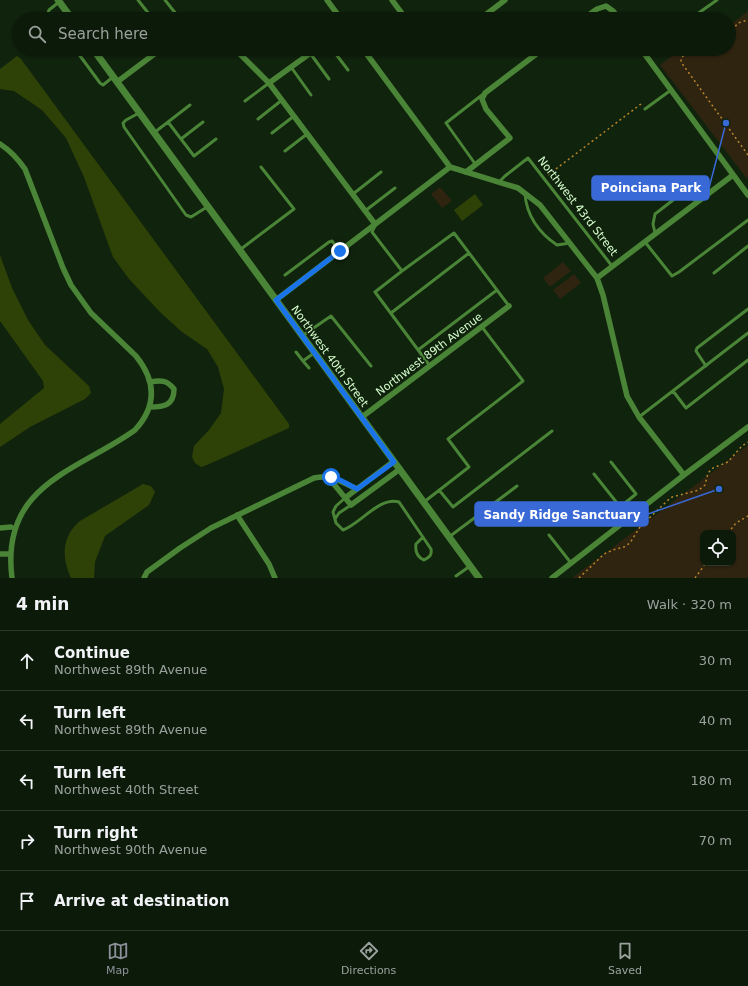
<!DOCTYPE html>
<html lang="en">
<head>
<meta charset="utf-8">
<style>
	:root { --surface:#0c1a0a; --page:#152313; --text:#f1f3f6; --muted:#9aa19c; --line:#2c382b; --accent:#8c9099 }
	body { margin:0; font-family:"DejaVu Sans",sans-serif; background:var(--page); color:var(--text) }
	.controls { position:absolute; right:12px; bottom:12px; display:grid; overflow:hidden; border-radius:8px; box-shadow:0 1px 3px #0004 }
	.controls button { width:36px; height:36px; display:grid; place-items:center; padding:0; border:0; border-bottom:1px solid var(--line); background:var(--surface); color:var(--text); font:20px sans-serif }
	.stop { position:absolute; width:12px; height:12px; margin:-9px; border:3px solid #1a73e8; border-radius:50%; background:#fff }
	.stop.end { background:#1a73e8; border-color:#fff; box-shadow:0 1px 4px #0008 }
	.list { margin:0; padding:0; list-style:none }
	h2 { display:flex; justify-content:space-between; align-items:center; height:52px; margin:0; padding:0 16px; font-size:17px }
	h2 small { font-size:13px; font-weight:400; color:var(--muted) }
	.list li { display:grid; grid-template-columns:26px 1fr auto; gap:12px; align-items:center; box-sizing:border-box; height:60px; padding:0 16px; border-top:1px solid var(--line) }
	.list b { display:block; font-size:15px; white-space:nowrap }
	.list p { margin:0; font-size:13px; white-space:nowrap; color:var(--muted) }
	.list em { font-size:13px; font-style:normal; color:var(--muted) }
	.icon { flex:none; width:22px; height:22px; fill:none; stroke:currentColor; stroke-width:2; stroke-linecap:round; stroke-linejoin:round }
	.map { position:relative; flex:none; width:748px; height:578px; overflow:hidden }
	.search { position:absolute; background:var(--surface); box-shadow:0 1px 3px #0004; left:12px; right:12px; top:12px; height:44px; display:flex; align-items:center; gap:10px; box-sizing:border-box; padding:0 14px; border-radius:22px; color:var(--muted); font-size:15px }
	.sheet { height:352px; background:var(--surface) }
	nav { display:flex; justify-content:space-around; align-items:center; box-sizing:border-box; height:56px; border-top:1px solid var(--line); background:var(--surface); font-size:11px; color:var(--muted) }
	nav a { display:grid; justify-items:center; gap:2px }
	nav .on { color:var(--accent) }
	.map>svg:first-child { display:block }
	.green { fill:#2e2410; fill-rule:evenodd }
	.water { fill:#2e4207 }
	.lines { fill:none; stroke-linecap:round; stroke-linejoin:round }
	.path { stroke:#b98629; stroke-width:1.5; stroke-dasharray:2 3; stroke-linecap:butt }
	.service { stroke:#4a8436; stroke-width:3 }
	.minor { stroke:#4a8436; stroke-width:5.5 }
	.tertiary { stroke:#4a8436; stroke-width:7 }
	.route { stroke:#1a73e8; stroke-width:5 }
	.labels { text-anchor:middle; stroke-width:3; stroke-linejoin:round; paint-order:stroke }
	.street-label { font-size:11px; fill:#d8ffcf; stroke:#10230d }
	.leader { fill:none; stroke:#3969d7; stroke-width:1.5 }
	.callout-dot { fill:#3969d7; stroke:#10230d; stroke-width:1.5 }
	.callout { fill:#3969d7; stroke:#3969d7; stroke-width:1.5 }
	.callout-label { font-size:12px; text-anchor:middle; font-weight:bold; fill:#fff }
</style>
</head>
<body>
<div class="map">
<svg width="748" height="578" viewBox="0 0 748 578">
	<rect width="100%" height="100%" fill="#10230d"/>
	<!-- green -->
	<path class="green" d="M748,11V180L660,65L681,49H729V26Z
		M440,187L452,201L442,208L431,194Z
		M563,262L571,271L550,287L543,278Z
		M574,274L581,283L560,299L553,290Z
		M748,445V578H572ZM703,533H733V563H703Z"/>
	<!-- water -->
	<path class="water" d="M17,56L21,59L289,424V428L207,465L201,467L195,463L192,457L194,446L209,430L221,413L224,389L218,367L207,349L182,332L160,312L129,279L113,257L84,177L66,138L42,110L14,91L0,89V69Z
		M475,194L483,205L462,221L454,210Z
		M0,255L12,288L28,320L45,345L89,386L91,393L85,399L30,427L0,447V424L44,388L43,381L0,321Z
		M143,484L151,486L155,492L149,505L105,536L95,562L94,578H71C61,557 62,536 80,521Z"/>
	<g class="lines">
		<!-- path -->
		<path class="path" d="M729,34L738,23L748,20
			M691,49L681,58V62L748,155
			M708,49H713
			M548,175L641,104V105
			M728,533L736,523L748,516
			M579,578L604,554L613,550L624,547L630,543L640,527L667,501L672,497L699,490L705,485L708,473L713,468L728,462L742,446L748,442
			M695,578L706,563"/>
		<!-- service -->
		<path class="service" d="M138,0L153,19
			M165,0L180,19
			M53,19L48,13L49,10L59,2
			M690,19L717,0
			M75,49L100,83L103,85L113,77
			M332,49L348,70
			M310,53L329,79
			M291,67L311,95
			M245,101L269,83
			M645,109L671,90
			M139,113L126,120L123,123L124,127L186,215L191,217L207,207
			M258,119L282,100
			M168,122L194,156L216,139
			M155,132L190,105
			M272,133L294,116
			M181,139L203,122
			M285,151L307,134
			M476,165L446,123L482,95
			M499,182L505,176L528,158L612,266
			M525,193C526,215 539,233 557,245L570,243
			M353,194L381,172
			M365,211L395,188
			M375,226L372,232L402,271L454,233L509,306
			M655,233L653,224L655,214L677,197L685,196L698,201
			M645,242L672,276L679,272L748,220
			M241,249L294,209L261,167
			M402,271L375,292L430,366
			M714,273L748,246
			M285,275L329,242L332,241L340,251
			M391,313L469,253
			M302,336L331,316L371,366
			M418,350L497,290
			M296,352L303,361L314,353
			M303,361L309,368
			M706,366L696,351L697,348L748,309
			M673,391L686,408L748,360
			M639,417L748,333
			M611,462L636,494L620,507
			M594,474L629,518
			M439,490L453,507L552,431
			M345,498L336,506L333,512L336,523L343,530C360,524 380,496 399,502L431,549C432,555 430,557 424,560C417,557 415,551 416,544L423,537
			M424,502L469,467L448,439L523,381L482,327
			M335,519L339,513L351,505
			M549,535L571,563
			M449,537L517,486
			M456,576L470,566"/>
		<!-- minor -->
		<path class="minor" d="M327,0L341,19
			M392,0L406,19
			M203,19L207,18L210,19
			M480,19L505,0
			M583,19L597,9L606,6L613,11L619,19
			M235,49L269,83L375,224
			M363,49L450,167L518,188L540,205L597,278L603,295L627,396L639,417L684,475
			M433,49H437
			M641,49L748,195
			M117,82L161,49
			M269,83L316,49
			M0,144C11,151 18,159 25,169L63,268L71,285L91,313L136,356C156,381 157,406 135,430C78,471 0,484 12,578
			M466,172L510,138L486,109L482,99L485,93L543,49
			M597,278L733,175
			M276,300L450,167
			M150,407C163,407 174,406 174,389C167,380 161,380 150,382
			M362,417L509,306
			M328,477L351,505L400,469
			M345,498L394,461
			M237,515L269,564L275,578
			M0,528L11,527
			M0,554H8
			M144,578L147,572L180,548L211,528L314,478C332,474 341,482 357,489
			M552,578L684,475L748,427"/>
		<!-- tertiary -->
		<path class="tertiary" d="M58,0L72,19
			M93,49L479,578"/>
	</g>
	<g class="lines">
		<!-- route -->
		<path class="route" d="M331,477L340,480L357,489L394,462L276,300L340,251"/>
	</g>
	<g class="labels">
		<!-- street labels -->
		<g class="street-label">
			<text transform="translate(578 206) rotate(52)" y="4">Northwest 43rd Street</text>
			<text transform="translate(429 354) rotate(-37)" y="4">Northwest 89th Avenue</text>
			<text transform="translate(330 356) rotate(54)" y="4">Northwest 40th Street</text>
		</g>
	</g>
	<!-- callouts -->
	<path class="leader" d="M726 123L709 188M719 489L648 514"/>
	<g class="callout-dot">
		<circle cx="726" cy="123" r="4"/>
		<circle cx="719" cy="489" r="4"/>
	</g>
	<g class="callout">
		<rect x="592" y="176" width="117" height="24" rx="4"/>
		<rect x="475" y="502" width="173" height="24" rx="4"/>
	</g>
	<g class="callout-label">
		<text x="651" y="192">Poinciana Park</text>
		<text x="562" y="519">Sandy Ridge Sanctuary</text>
	</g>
</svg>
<div class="controls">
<button><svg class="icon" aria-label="locate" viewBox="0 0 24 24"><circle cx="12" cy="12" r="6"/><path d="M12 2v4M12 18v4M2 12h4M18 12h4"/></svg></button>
</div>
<div class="stop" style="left:331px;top:477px"></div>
<div class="stop end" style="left:340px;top:251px"></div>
<div class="search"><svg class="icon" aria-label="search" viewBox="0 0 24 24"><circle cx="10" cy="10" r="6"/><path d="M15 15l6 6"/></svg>Search here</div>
</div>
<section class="sheet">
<h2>4 min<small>Walk · 320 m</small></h2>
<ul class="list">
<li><svg class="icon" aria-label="ahead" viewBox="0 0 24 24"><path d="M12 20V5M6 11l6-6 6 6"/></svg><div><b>Continue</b><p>Northwest 89th Avenue</p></div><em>30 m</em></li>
<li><svg class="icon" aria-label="left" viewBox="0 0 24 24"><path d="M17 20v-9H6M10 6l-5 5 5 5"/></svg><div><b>Turn left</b><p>Northwest 89th Avenue</p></div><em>40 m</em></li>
<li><svg class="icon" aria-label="left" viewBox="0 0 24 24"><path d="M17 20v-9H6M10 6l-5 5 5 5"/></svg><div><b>Turn left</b><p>Northwest 40th Street</p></div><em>180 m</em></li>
<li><svg class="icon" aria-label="right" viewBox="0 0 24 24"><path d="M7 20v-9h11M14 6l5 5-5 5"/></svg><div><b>Turn right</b><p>Northwest 90th Avenue</p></div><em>70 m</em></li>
<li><svg class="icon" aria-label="arrive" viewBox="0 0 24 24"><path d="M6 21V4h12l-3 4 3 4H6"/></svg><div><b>Arrive at destination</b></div></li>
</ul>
</section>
<nav>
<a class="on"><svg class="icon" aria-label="map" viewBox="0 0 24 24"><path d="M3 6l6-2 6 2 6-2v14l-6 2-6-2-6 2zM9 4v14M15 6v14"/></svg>Map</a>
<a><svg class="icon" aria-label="directions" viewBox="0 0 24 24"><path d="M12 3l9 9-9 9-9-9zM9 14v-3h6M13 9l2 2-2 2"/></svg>Directions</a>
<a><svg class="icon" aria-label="saved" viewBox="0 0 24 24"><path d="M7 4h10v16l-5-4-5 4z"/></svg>Saved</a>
</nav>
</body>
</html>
